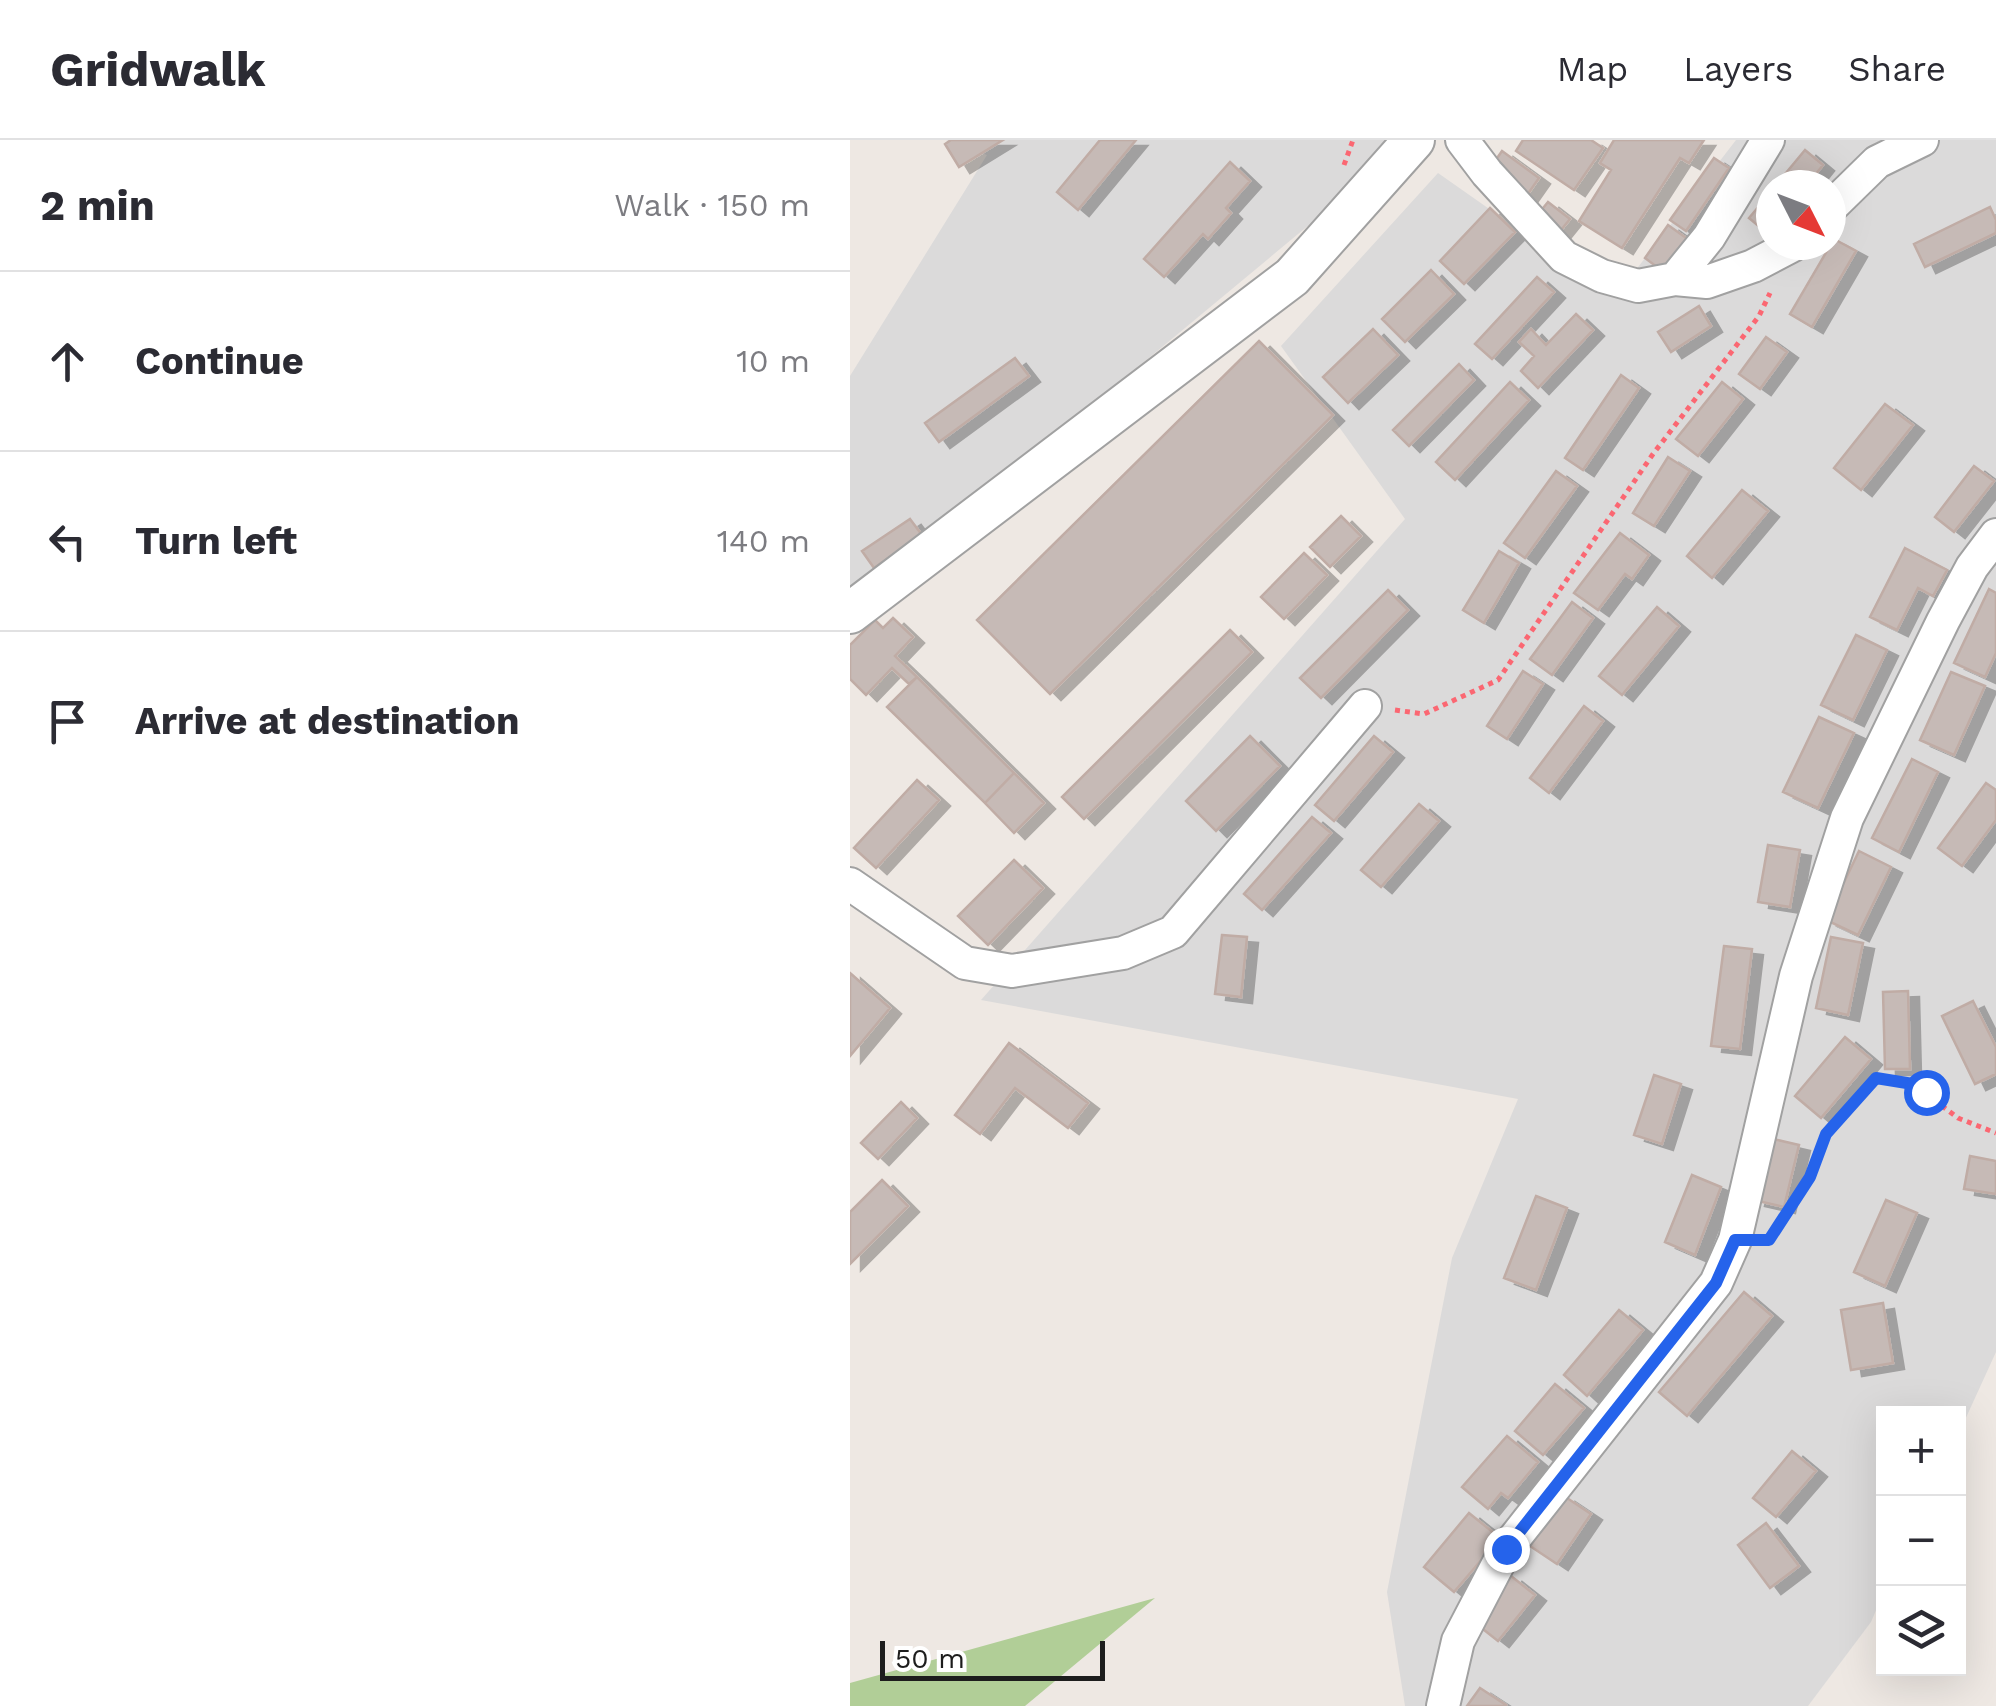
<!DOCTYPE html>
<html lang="en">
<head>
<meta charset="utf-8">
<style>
	:root { --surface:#fff; --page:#f2f2f3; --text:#2b2b33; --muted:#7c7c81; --line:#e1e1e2 }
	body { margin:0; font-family:"Work Sans",sans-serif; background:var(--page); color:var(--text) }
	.controls { position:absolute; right:30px; bottom:30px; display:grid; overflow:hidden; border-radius:0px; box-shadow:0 10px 40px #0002 }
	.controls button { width:90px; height:90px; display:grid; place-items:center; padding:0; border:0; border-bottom:2px solid var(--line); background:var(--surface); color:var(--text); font:50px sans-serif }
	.compass { position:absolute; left:906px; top:30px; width:90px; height:90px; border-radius:50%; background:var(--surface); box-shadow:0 10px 40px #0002; rotate:132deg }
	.scale { position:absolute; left:30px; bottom:25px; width:225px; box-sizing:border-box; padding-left:10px; border:5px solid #1d1d1d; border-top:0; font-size:28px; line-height:35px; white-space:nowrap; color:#1d1d1d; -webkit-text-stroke:8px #fff; paint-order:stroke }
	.stop { position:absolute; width:30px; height:30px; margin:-22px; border:8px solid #2563eb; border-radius:50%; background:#fff }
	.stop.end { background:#2563eb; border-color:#fff; box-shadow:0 2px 10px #0008 }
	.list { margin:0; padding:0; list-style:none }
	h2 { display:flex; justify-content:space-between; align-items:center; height:130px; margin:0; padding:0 40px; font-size:42px }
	h2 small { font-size:32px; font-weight:400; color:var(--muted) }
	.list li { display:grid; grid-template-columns:65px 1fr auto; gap:30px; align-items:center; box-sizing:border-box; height:180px; padding:0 40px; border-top:2px solid var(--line) }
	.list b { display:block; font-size:38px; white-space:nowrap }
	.list em { font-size:32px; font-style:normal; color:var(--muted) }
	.icon { flex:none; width:55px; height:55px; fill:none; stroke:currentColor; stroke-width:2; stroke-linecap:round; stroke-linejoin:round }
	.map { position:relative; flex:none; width:1146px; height:1566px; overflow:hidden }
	header { display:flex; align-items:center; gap:60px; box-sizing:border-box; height:140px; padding:0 50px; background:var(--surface); border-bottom:2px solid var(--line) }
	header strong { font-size:48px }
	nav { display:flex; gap:55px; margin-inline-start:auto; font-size:35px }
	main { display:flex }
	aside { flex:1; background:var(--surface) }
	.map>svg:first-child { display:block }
	.residential { fill:#dbdada; fill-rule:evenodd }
	.forest { fill:#b1ce97 }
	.building { fill:#c6bab6; stroke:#c0aca5; stroke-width:2.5; filter:url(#shadow) }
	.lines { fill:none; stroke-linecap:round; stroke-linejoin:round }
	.minor-casing { stroke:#a1a1a1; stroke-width:36 }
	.tertiary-casing { stroke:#a1a1a1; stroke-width:44 }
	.path { stroke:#fb6772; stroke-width:5; stroke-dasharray:5 5; stroke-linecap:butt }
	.minor { stroke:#fff; stroke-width:32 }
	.tertiary { stroke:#fff; stroke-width:40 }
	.route { stroke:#2563eb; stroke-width:12 }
</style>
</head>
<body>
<header>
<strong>Gridwalk</strong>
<nav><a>Map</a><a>Layers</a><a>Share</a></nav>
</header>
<main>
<aside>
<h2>2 min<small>Walk · 150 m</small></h2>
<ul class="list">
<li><svg class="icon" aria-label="ahead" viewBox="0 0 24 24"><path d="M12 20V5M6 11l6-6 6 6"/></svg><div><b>Continue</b></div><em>10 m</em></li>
<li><svg class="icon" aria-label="left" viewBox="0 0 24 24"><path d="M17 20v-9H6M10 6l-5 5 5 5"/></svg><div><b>Turn left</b></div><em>140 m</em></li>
<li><svg class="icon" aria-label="arrive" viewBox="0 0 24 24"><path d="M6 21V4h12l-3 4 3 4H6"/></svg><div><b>Arrive at destination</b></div></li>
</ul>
</aside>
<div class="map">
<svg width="1146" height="1566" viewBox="0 0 1146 1566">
	<defs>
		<filter id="shadow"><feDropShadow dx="11" dy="6" stdDeviation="0" flood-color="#0004"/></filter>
	</defs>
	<rect width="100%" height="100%" fill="#eee8e3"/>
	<!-- residential -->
	<path class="residential" d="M96,0H550L542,16L0,466V236L137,15Z
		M886,0H1146V1212L1109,1293L1108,1274H1034L1033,1454L1021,1482L958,1566H555L537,1452L602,1118L668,959L131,860L555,379L431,206L588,33L765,157ZM921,45H981V105H921Z"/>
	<!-- forest -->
	<path class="forest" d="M305,1458L175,1566H0V1543Z"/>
	<!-- building -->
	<path class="building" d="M101,0H153L109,27L95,4Z
		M250,0H286L228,70L207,52Z
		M673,0H741L753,8L724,50L666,11Z
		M764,0H854L839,23L830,18L772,108L729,81L761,30L750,23Z
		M955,10L973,25L957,45H926Z
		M652,11L689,38L675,58L638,31Z
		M864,18L879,28L836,91L820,80Z
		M380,22L400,41L376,68L381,73L358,99L353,94L314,137L294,119Z
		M921,52V88L917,93L899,78Z
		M698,62L720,79L707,95L685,78Z
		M1140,67L1146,80V93L1075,127L1064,104Z
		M640,68L665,92L614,144L590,121Z
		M818,85L839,100L815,133L795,118Z
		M984,99L1006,111L962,187L940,174Z
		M581,130L604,154L555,202L532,179Z
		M687,137L704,152L642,219L625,204Z
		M849,166L861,186L821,212L808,192Z
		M726,174L743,190L688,248L671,231L684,216L669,202L681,189L696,205Z
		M523,189L548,215L498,263L473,237Z
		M916,197L937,212L910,249L889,234Z
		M409,201L483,275L200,554L127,480Z
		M165,218L179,236L89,302L75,283Z
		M609,224L624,240L559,306L543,290Z
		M771,235L789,248L733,330L715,318Z
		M660,242L679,260L605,340L586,322Z
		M872,242L893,259L848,316L826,299Z
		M1035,264L1063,285L1011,350L984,328Z
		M818,317L840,331L804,386L783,373Z
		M1124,326L1144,341L1104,392L1085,377Z
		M706,331L727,346L675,418L654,403Z
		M892,350L918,371L862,438L837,416Z
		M491,376L511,396L480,427L460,407Z
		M60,379L72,395L24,428L12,411Z
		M770,393L799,415L782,439L775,434L748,470L724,453Z
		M1055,408L1097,430L1083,456L1068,448L1047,490L1020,477Z
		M649,411L669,423L634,483L613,470Z
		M454,413L477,435L434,479L411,457Z
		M1139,449L1146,453V513L1135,537L1104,523Z
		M538,450L558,470L471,558L450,538Z
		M722,462L743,478L702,535L680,519Z
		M807,467L829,486L772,555L749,536Z
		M43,478L63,497L45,516L67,537L59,544L42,528L16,555L0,539V505L25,480L33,488Z
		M380,490L402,512L234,679L212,657Z
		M1006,495L1037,510L1003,580L971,565Z
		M673,531L693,544L657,599L637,586Z
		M1101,532L1135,546L1104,615L1070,600Z
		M67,537L164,633L135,663L37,567Z
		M734,566L753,581L699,653L680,638Z
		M969,577L1004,593L968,668L933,652Z
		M400,596L430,626L366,691L336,661Z
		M524,596L543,612L484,681L465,665Z
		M1062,619L1088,632L1049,712L1022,698Z
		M164,633L194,663L164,693L135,663Z
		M67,640L89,660L26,728L4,708Z
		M1136,643L1146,650V680L1112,726L1088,708Z
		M569,664L589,681L531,747L511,730Z
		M462,677L481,693L412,770L394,754Z
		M918,705L950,710L940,767L908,762Z
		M1009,711L1041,727L1008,795L976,780Z
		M164,720L193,748L138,805L108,776Z
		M372,795L397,797L391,857L365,854Z
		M981,797L1013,803L998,875L966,868Z
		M874,806L902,809L890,909L861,906Z
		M0,833L40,868L0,916Z
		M1058,851L1060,929H1035L1033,852Z
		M1123,861L1146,907V934L1125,944L1092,876Z
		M995,897L1021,919L971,978L945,956Z
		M159,903L238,963L218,988L165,948L130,994L105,975Z
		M804,935L831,944L812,1004L784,995Z
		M51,962L67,978L28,1019L11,1003Z
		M919,998L949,1005L934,1067L904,1060Z
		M1120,1016L1146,1021V1054L1114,1049Z
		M842,1035L871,1047L845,1115L815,1102Z
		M32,1040L58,1066L0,1124V1072Z
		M686,1056L717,1068L686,1150L654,1138Z
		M1036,1060L1067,1073L1035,1146L1004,1132Z
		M894,1152L922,1176L837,1276L809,1252Z
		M1033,1163L1043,1223L1001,1230L991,1170Z
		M769,1170L793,1190L737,1256L714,1235Z
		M705,1244L734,1268L693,1315L665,1291Z
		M657,1296L688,1322L658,1358L651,1353L638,1369L612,1347Z
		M942,1311L966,1331L926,1377L903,1358Z
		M714,1356L741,1374L707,1424L680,1406Z
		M619,1373L650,1398L604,1452L574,1427Z
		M916,1383L949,1426L920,1448L888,1405Z
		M661,1436L685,1455L648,1501L624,1482Z
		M630,1548L656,1565L655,1566H617Z"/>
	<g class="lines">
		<!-- minor casing -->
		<g class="minor-casing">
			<path id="minor" d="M612,0L637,33L714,117L752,136L788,146L825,139L857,142L903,126L943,105
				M981,67L1027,22L1072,0
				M825,139L859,97L918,0
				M0,744L115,823L162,831L273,813L323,792L515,566
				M593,1566L608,1501L656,1409L866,1143L885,1100L946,836L997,678L1093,481L1122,427L1146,395"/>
		</g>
		<!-- tertiary casing -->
		<g class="tertiary-casing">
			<path id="tertiary" d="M0,473L442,137L564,0"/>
		</g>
		<!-- path -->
		<path class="path" d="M494,25L503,0
			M545,570L574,574L648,540L803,314L909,176L920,153
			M918,1100L959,1037L976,994L1026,938L1063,944L1108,978L1146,993"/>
		<!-- minor -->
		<use href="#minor" class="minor"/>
		<!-- tertiary -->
		<use href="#tertiary" class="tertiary"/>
	</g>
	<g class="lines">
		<!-- route -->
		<path class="route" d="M656,1409L866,1143L885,1100H919L960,1037L976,994L1026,938L1063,944L1076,952"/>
	</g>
</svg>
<div class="controls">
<button>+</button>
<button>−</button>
<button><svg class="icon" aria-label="layers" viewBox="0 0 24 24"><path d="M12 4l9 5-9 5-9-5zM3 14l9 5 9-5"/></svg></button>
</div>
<svg class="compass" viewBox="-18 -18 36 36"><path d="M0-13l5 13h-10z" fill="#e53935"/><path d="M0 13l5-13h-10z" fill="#7c7c81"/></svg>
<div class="scale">50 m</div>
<div class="stop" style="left:1076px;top:952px"></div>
<div class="stop end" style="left:656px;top:1409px"></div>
</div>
</main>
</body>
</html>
